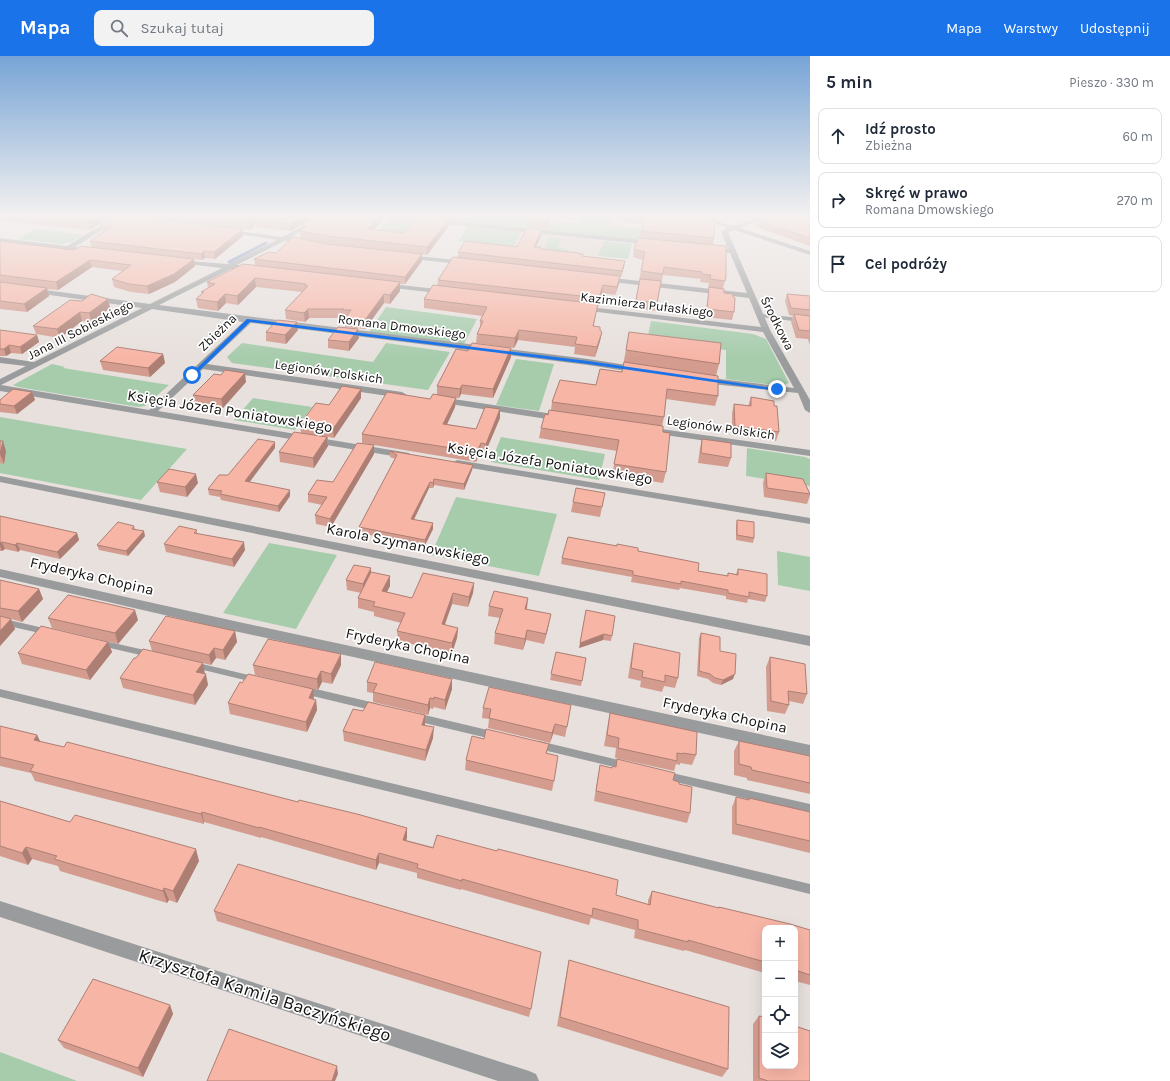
<!DOCTYPE html>
<html lang="pl">
<head>
<meta charset="utf-8">
<style>
	:root { --surface:#fff; --page:#f2f2f3; --text:#1f2937; --muted:#747a83; --line:#e0e1e3; --accent:#1a73e8 }
	body { margin:0; font-family:Karla,sans-serif; background:var(--page); color:var(--text) }
	.controls { position:absolute; right:12px; bottom:12px; display:grid; overflow:hidden; border-radius:8px; box-shadow:0 4px 16px #0002 }
	.controls button { width:36px; height:36px; display:grid; place-items:center; padding:0; border:0; border-bottom:1px solid var(--line); background:var(--surface); color:var(--text); font:20px sans-serif }
	.stop { position:absolute; width:12px; height:12px; margin:-9px; border:3px solid #1a73e8; border-radius:50%; background:#fff }
	.stop.end { background:#1a73e8; border-color:#fff; box-shadow:0 1px 4px #0008 }
	.list { margin:0; padding:0; list-style:none }
	h2 { display:flex; justify-content:space-between; align-items:center; height:52px; margin:0; padding:0 16px; font-size:17px }
	h2 small { font-size:13px; font-weight:400; color:var(--muted) }
	.list li { display:grid; grid-template-columns:26px 1fr auto; gap:12px; align-items:center; box-sizing:border-box; height:56px; margin:0 8px 8px; padding:0 8px; border:1px solid var(--line); border-radius:8px }
	.list b { display:block; font-size:15px; white-space:nowrap }
	.list p { margin:0; font-size:13px; white-space:nowrap; color:var(--muted) }
	.list em { font-size:13px; font-style:normal; color:var(--muted) }
	.icon { flex:none; width:22px; height:22px; fill:none; stroke:currentColor; stroke-width:2; stroke-linecap:round; stroke-linejoin:round }
	.map { position:relative; flex:none; width:810px; height:1025px; overflow:hidden }
	header { display:flex; align-items:center; gap:24px; box-sizing:border-box; height:56px; padding:0 20px; background:var(--accent); color:#fff }
	header strong { font-size:19px }
	nav { display:flex; gap:22px; margin-inline-start:auto; font-size:14px }
	.search { width:280px; height:36px; background:var(--page); display:flex; align-items:center; gap:10px; box-sizing:border-box; padding:0 14px; border-radius:8px; color:var(--muted); font-size:15px }
	main { display:flex }
	aside { flex:1; background:var(--surface) }
	.map>svg:first-child { display:block }
	.built { fill:#e0d1cb }
	.green { fill:#a6ccac }
	.lines { fill:none; stroke-linecap:round; stroke-linejoin:round }
	.stream { stroke:#6f8bbc; stroke-width:3 }
	.lane { fill:#999b9d; fill-rule:evenodd }
	.street { fill:#999b9d; fill-rule:evenodd }
	.wall { fill:#d49c8f }
	.shaded-wall { fill:#ad7f74 }
	.building { fill:#f7b5a6; stroke:#ad7f74 }
	.route { fill:#1a73e8 }
	.labels { text-anchor:middle; stroke-width:3.5; stroke-linejoin:round; paint-order:stroke }
	.far-street-label { font-size:13px; fill:#12100f; stroke:#fff }
	.street-label { font-size:15px; fill:#12100f; stroke:#fff }
	.near-street-label { font-size:18px; fill:#12100f; stroke:#fff }
</style>
</head>
<body>
<header>
<strong>Mapa</strong>
<div class="search"><svg class="icon" aria-label="search" viewBox="0 0 24 24"><circle cx="10" cy="10" r="6"/><path d="M15 15l6 6"/></svg>Szukaj tutaj</div>
<nav><a>Mapa</a><a>Warstwy</a><a>Udostępnij</a></nav>
</header>
<main>
<div class="map">
<svg width="810" height="1025" viewBox="0 0 810 1025">
	<rect width="100%" height="100%" fill="#e7e0dd"/>
	<!-- built -->
	<path class="built" d="M521,176L604,185L598,200L555,196L503,207Z"/>
	<!-- green -->
	<path class="green" d="M392,159H514V160L580,167L583,159H615L611,170L643,173L640,184Z
		M390,163L416,165L404,179L378,176Z
		M468,171L521,176L513,191L458,185Z
		M36,173L83,179L71,186L61,188L18,183Z
		M549,181L561,182L558,192L568,193L567,196L544,194Z
		M604,185L632,188L628,203L598,200Z
		M386,251L477,263L464,288L369,276Z
		M651,265L753,278L766,283L789,327L781,330L726,323V294L647,284Z
		M242,287L373,306L386,287L450,296L428,334L232,307L227,301Z
		M516,303L554,308L539,355L496,349Z
		M52,308L65,311L63,312L169,329L145,350L138,351L18,331L13,329Z
		M253,342L312,351L295,374L234,364Z
		M0,361L187,393L141,444L0,417Z
		M501,381L605,398L599,424L491,406Z
		M747,392L805,401L810,403V430L746,420Z
		M456,441L557,458L539,520L431,499Z
		M269,487L337,499L296,573L223,557Z
		M777,495L810,501V535L778,529Z
		M0,996L77,1025H0Z"/>
	<g class="lines">
		<!-- stream -->
		<path class="stream" d="M229,206L266,187"/>
		<!-- lane -->
		<path class="lane" d="M761,258L810,263V267L759,261V259Z
			M0,562L48,573L51,574L52,576L51,578L48,579L0,568Z
			M100,584L149,595L152,596L153,598L152,600L149,601L97,589L96,587L97,585Z
			M194,606L257,621L260,622L262,624L260,626L257,627L191,611L189,609L191,607Z
			M303,630L375,647L378,648L380,651L378,654L375,655L300,637L298,634L300,631Z
			M0,633L810,828V838L0,641Z
			M416,657L496,676L499,677L501,680L499,683L496,684L416,665L413,664L411,661L413,658Z
			M539,685L627,706L631,707L632,710L631,713L627,714L539,693L535,692L534,689L535,686Z
			M663,715L810,748V758L663,723L659,722L658,719L659,716Z"/>
		<!-- street -->
		<path class="street" d="M88,159C99,159 125,157 133,163L130,165L118,164L75,191L92,194L93,195L90,197L0,186V182L67,190L111,163L91,161Z
			M314,159H321L307,172L290,182L308,186V188L284,185L237,209L254,211V215L231,213L159,249L588,303L639,311L643,314L639,317L588,309L251,267L207,308L402,336L407,339L402,342L203,313L158,355L409,397L410,399L409,401L405,402L0,335V323L26,310L0,307V301L34,306L142,252L0,232V228L150,248L222,212L178,207L174,205L176,204L228,208L277,184L227,176L225,175V173L282,181L303,170ZM152,253L243,266L149,354L1,329Z
			M369,159H390L653,185L656,187L653,189L372,161Z
			M692,159C706,158 726,171 735,169C749,167 760,159 775,159L740,172L810,195V199L734,174L728,176L770,274L810,344V357L805,354L798,337L703,327L699,324L703,321L794,332L763,276L581,254L577,252L581,250L761,271L749,242L604,225L600,223L604,221L747,237L730,197L709,195L706,193L709,191L728,193L721,175L727,172Z
			M407,199L467,205L471,207L467,209L405,202L404,201Z
			M382,227L446,234L450,236L446,238L385,231H382Z
			M440,341L560,359L565,362L560,365L437,346L435,344Z
			M654,372L810,394V400L651,377L649,375L651,373Z
			M457,404L810,462V468L453,409L452,407Z
			M0,420L810,580V590L0,426Z
			M0,513L225,563L810,689V701L225,573L0,521Z
			M0,845L529,1015L536,1018L539,1025H498L0,861Z"/>
	</g>
	<!-- wall -->
	<path class="wall" d="M0,159H105L106,164L90,174L0,165Z
		M129,159H312L302,169L290,175L254,171L250,174Z
		M425,159H457L454,164L449,163V170L427,199L328,188L300,182V175L302,173V169L383,164L374,174L405,177L425,161Z
		M534,159H577L575,164L551,161L545,173L530,171L531,165Z
		M622,159H714V182L713,189L726,221L723,232L724,237L733,241L734,256L732,264L705,261L708,239L709,231H708L709,227L700,226L701,223L663,219L656,255L634,252L643,204L633,201L634,193L639,182L643,168L629,167L621,164Z
		M810,159V190L756,171L758,165Z
		M101,169L243,180L215,203L205,202L202,204L194,203L195,210L175,226L149,238L131,236L114,231L112,223L122,215L92,211L58,234L47,233L49,240L27,256L0,253V185L74,194L91,191L90,185L104,176H102Z
		M542,174L541,180L536,191L541,193L583,198V200L625,205L624,211L621,221H620L619,228L615,239L602,237L598,251L597,250L594,270L602,276L600,285L595,301L574,298L575,291L518,284L514,292L476,287L477,278L480,272V265L482,260L424,252V243L437,230L438,224L458,202V196L517,191Z
		M327,188L422,198V205L405,228H400V235L390,248L384,247L365,273L345,271V263H344V262H309L305,266L286,263L285,254L302,236L256,231L238,249L226,247L218,255L198,252L196,243L202,238L201,236L208,232L207,226L255,209L254,203L276,197Z
		M787,238L810,240V289L808,283L796,282L791,266L793,260L789,259L785,245Z
		M108,243L110,252L92,266L82,265L60,282L36,278L33,270L82,245Z
		M0,274L37,279L39,286L22,298L11,297L6,300H0Z
		M298,274L286,288L266,285V276Z
		M629,276L719,308L716,320L718,340L715,350L666,343L664,361L662,370L666,416L663,427L612,419L617,395L539,382L541,372L548,359L551,354L552,346L596,329L622,316Z
		M359,282L349,295L328,292V284Z
		M163,298L165,307L150,321L103,314L100,305Z
		M511,301L493,342L461,338L459,342H456L455,351L447,368L476,373L500,362L485,397H480L476,406L362,387V378L437,339V330Z
		M246,326L223,352L194,347L193,339Z
		M32,336L35,344L17,358L0,356V344Z
		M751,341L774,350L779,376L776,385L732,379V357L734,348L748,350Z
		M361,342L334,382L328,381V390L314,412L280,406L279,396L301,377L300,368L329,349Z
		M702,383L731,402L728,411L698,407L700,392Z
		M0,385L6,395L4,408L0,407Z
		M275,392L249,426L290,440L279,456L221,444L220,441L209,439L208,433L228,419Z
		M390,395L473,409L472,414L464,434L434,429L433,432H429L414,464L433,467V473L425,489L359,477V471L395,403L390,401Z
		M374,398L331,471L316,468L315,459L322,449L308,446V438L333,426Z
		M766,417L810,438V439L807,448L764,441L763,427Z
		M157,426L198,427L187,441L160,436Z
		M605,437L600,461L571,456L573,446Z
		M0,460L77,477L79,484L60,503L20,494L18,496L5,493L2,495H0Z
		M737,464L754,482L753,487L736,484V469Z
		M134,470L135,473L145,480L128,500L99,494L97,489Z
		M197,474V477L245,494L234,511L166,496L164,488Z
		M638,495L698,515L727,520L728,517L736,518L738,513L767,540L765,546L748,543L747,547L726,543V540L680,532L679,534L631,526L632,521L561,508L562,502Z
		M371,512V517L390,530L387,536L412,542L474,527L473,537L468,551L452,548L445,569L458,572L457,582L452,597L398,585L397,575L401,567L374,560V556L358,552V542L361,537L347,534L346,524Z
		M0,524L39,533L43,543L22,566L11,563L15,573L0,590Z
		M489,550L527,553L549,568L544,588L526,584L523,594L494,588L495,577L500,562L488,560Z
		M615,560L611,585L603,584L579,592Z
		M48,562L138,564L118,588L52,572Z
		M235,575L237,586L225,604L216,602L211,609L152,595L149,585Z
		M701,577L720,595L733,623L721,629L713,627L708,623L697,620L699,582Z
		M108,586L112,596L90,624L22,608L18,597Z
		M634,587L678,622L675,632L664,630L662,636L640,631L641,625L628,622L632,597Z
		M556,596L586,602L581,630L550,624Z
		M770,601L807,638L803,648L789,645V649L785,658L767,655L766,611Z
		M253,609H341L332,628L322,626L318,634L255,619Z
		M205,618L208,629L195,649L123,632L120,622Z
		M367,626L452,633L445,654L434,651L433,653L430,652L428,659L373,646V637L367,636Z
		M314,643L316,644L317,654L307,676L230,658L228,647Z
		M483,652L567,671L565,681L553,678L550,687L488,672L489,663L482,662Z
		M610,657L696,699L692,709L680,707V709L676,708L674,715L615,702L616,692L604,690L608,667Z
		M425,669L433,682L425,705L344,685L343,675Z
		M0,670L37,679L40,686L298,746L407,772V782L406,784L616,839L648,848V844L652,835L718,852L719,851L810,874V929L795,925V872H765V917L685,894L684,895L634,882L635,874L591,862L589,869L461,833V834L417,822V817L379,807L376,814L261,781V782L204,766V768L35,725L31,717L0,710Z
		M484,683L549,688L547,697L554,725L552,735L465,714L466,704Z
		M739,685L810,700V738L747,724V722L734,719V695Z
		M617,703L673,724L679,728L690,757L687,767L594,745L598,720L600,709L612,712L613,710L615,711Z
		M736,741L748,744L749,742L810,756V797L732,778V751Z
		M0,745L199,805L177,847L169,844L167,847L60,815L58,810L32,803L28,809L0,800Z
		M214,855L531,953L529,961L217,865Z
		M569,904L728,1013L722,1021L557,970L567,914Z
		M170,949L173,958L143,1021L64,992L58,984Z
		M759,960L810,1025H753V968Z"/>
	<!-- shaded-wall -->
	<path class="shaded-wall" d="M102,159H105L106,164L90,174L88,167Z
		M304,159H312L302,169L290,175V168Z
		M380,159H383V164L368,180V173Z
		M454,159H457L454,164Z
		M549,159H551V161L545,173V166Z
		M449,163V170L427,199V191Z
		M253,164L254,171L250,174L249,166Z
		M243,173V180L215,203L214,196Z
		M542,174L541,180L533,196L534,191Z
		M204,195L205,202L202,204L201,198Z
		M422,198V205L405,228V221Z
		M194,203L195,210L175,226L149,238L147,230Z
		M90,204L92,211L58,234L56,226Z
		M625,205L624,211L621,221L622,215Z
		M620,220L619,228L615,239L617,231Z
		M255,222L256,231L238,249L237,240Z
		M400,226V235L390,248V239Z
		M603,229L602,237L598,251L599,242Z
		M47,232L49,240L27,256L24,248Z
		M225,238L226,247L218,255L217,246Z
		M384,238V247L365,273V264Z
		M108,243L110,252L92,266L89,257Z
		M308,253L309,262L305,266L304,257Z
		M80,256L82,265L60,282L57,273Z
		M297,266L298,274L286,288L285,279Z
		M358,273L359,282L349,295V286Z
		M519,274L518,284L514,292L515,282Z
		M602,276L600,285L595,301L597,291Z
		M37,279L39,286L22,298L20,291Z
		M9,289L11,297L6,300L4,293Z
		M511,292V301L493,342V333Z
		M163,298L165,307L150,321L148,312Z
		M245,317L246,326L223,352L221,343Z
		M462,329L461,338L459,342L460,333Z
		M361,333V342L334,382L333,373Z
		M32,336L35,344L17,358L14,350Z
		M456,342L455,351L443,377V368Z
		M500,353V362L485,397L486,388Z
		M327,381L328,390L314,412L313,402Z
		M3,385L6,395L4,408L0,398Z
		M275,386V392L246,431L245,425Z
		M481,387L480,397L476,406L477,396Z
		M374,389V398L331,471L330,463Z
		M473,409L472,414L464,434V428Z
		M196,418L198,427L187,441L185,431Z
		M434,423V429L433,432V427Z
		M430,426L429,432L411,469V463Z
		M290,434V440L279,456L278,450Z
		M433,467V473L425,489V484Z
		M144,475L145,480L128,500L126,495Z
		M77,477L79,484L60,503L57,496Z
		M2,486L5,493L2,495L0,490V487Z
		M244,486L245,494L234,511L232,503Z
		M17,487L20,494L18,496L15,489Z
		M371,512V522L363,538V528Z
		M390,520V530L382,545V535Z
		M474,527L473,537L468,551L469,541Z
		M39,533L43,543L22,566L18,555Z
		M453,537L452,548L441,578L442,568Z
		M528,542L527,552L524,563L525,553Z
		M135,554L138,564L118,588L115,577Z
		M551,558L549,568L544,588L546,578Z
		M11,563L15,573L0,590V575Z
		M458,572L457,582L452,597V587Z
		M527,574L526,584L523,594L525,583Z
		M235,575L237,586L225,604L223,594Z
		M604,578L603,584L579,592L580,587Z
		M108,586L112,596L90,624L86,614Z
		M214,592L216,602L211,609L209,599Z
		M341,598V609L332,628L331,618Z
		M203,607L205,618L199,626L196,616Z
		M321,615L322,626L318,634L317,623Z
		M206,618L208,629L195,649L193,639Z
		M735,618L733,623L721,629L723,624Z
		M452,623V633L445,654V644Z
		M313,633L314,643L309,642Z
		M430,642V652L428,659V649Z
		M316,644L317,654L307,676L306,666Z
		M425,659V669H422Z
		M555,668L553,678L550,687L552,677Z
		M434,671L433,682L425,705L426,694Z
		M37,679L42,689L34,684Z
		M202,756L204,766V768L201,758Z
		M407,772V782L403,794V784Z
		M26,791L32,803L28,809L22,797Z
		M196,793L199,805L177,847L173,835Z
		M379,797V807L376,814V804Z
		M164,832L169,844L167,847L163,835Z
		M170,949L173,958L143,1021L138,1012Z
		M337,1010L338,1018L335,1025H332Z"/>
	<!-- building -->
	<path class="building" d="M7,159H102L88,167Z
		M117,159L243,173L214,196L204,195L201,198L90,185L112,170L101,169Z
		M187,159H304L302,162L290,168L253,164L249,166Z
		M314,159H380L368,173L405,177L419,160L449,163L427,191L328,180L300,175L306,170L302,169Z
		M534,159H549L545,166L531,165Z
		M626,159H706L715,162L714,182L641,175L645,162L630,161Z
		M779,159H810V182L758,165Z
		M527,172L542,174L534,191H541L540,193L579,197V198H583L582,200L625,205L622,215L458,196L465,185L517,191Z
		M293,181L327,188L422,198L405,221L254,203L269,196L276,197Z
		M638,182L726,190V221L725,225L710,223L711,219L702,218V216L664,211L663,218L641,215L645,196L634,193Z
		M0,185L74,194L81,190L194,203L174,218L147,230L129,228L112,223L131,209L90,204L56,226L0,219Z
		M453,201L620,220L617,231L603,229L599,242L438,224Z
		M243,208L400,226L390,239L384,238L365,264L345,262L351,254H343L344,253H308L304,257L285,254L308,230H305L306,228L255,222L237,240L225,238L217,246L196,243L204,236H201L215,228L207,226Z
		M640,223L661,225L657,247L636,244Z
		M0,226L47,232L24,248L0,245Z
		M433,229L598,248L593,270L600,271V274L602,276L597,291L575,288L577,281L519,274L515,282L477,278L483,265H480L487,251L424,243Z
		M709,231L724,233V237L733,238V241L735,242L734,256L707,253Z
		M91,238L108,243L89,257L80,256L57,273L33,270L70,244L82,245Z
		M787,238L810,240V254L791,252Z
		M794,258L810,260V275L799,274Z
		M277,264L297,266L285,279L266,276Z
		M338,271L358,273L349,286L328,284Z
		M0,274L37,279L20,291L9,289L4,293H0Z
		M629,276L721,287L719,308L626,294Z
		M472,287L511,292L493,333L462,329L460,333L437,330L456,293L468,295Z
		M117,291L163,298L148,312L100,305Z
		M624,306L718,320V340L667,333L664,361L552,346L560,324L596,329L600,313L622,316Z
		M225,314L245,317L221,343L193,339L214,318L221,319Z
		M342,330L361,333L333,373L300,368L316,347L329,349Z
		M13,333L32,336L14,350L0,348V344Z
		M387,336L430,343L433,338L456,342L443,368L476,373L485,351L500,353L486,388L481,387L477,396L362,378Z
		M751,341L774,345V350H777L779,376L735,370L734,348L751,350Z
		M549,354L663,370V376L670,377L666,416L614,408L619,384L541,372L545,358L548,359Z
		M294,376L327,381L313,402L279,396Z
		M258,383L275,386L245,425L290,434L278,450L220,438L222,435L208,433L219,419H228Z
		M702,383L731,387V402L701,397Z
		M0,385H3L0,398Z
		M357,387L374,389L330,463L315,459L327,441L308,438L317,424L333,426Z
		M390,395L473,409L464,428L434,423L433,427L430,426L411,463L433,467L425,484L359,471L397,399Z
		M169,413L196,418L185,431L157,426Z
		M766,417L803,423L810,438L767,432Z
		M576,432L605,437L602,451L573,446Z
		M0,460L77,477L57,496L17,487L15,489L2,486L0,487Z
		M737,464L754,466V482L737,479Z
		M118,466L134,470L132,473L144,475L126,495L97,489Z
		M179,470L197,474L194,477L244,486L232,503L164,488Z
		M568,481L617,490V488L638,492V495L699,507L698,515L728,520V517L738,519V513L767,518V540L749,536V541L728,537V534L681,525V528L633,519V515L562,502Z
		M354,509L371,512L363,528L346,524Z
		M371,516L390,520L382,535L412,542L423,517L474,527L469,541L453,537L442,568L458,572L452,587L397,575L405,557L373,550L375,546L358,542Z
		M0,524L39,533L18,555L0,552Z
		M494,535L528,542L525,553L551,558L546,578L527,574L525,583L495,577L503,553L489,550Z
		M68,539L135,554L115,577L48,562Z
		M586,554L615,560L612,580L604,578L580,587Z
		M0,560L11,563L0,575Z
		M166,560L235,575L223,594L214,592L209,599L149,585Z
		M41,570L108,586L86,614L18,597Z
		M701,577L720,581V595L736,598L735,618L723,624L715,622L710,618L699,615Z
		M268,583L341,598L331,618L321,615L317,623L253,609Z
		M634,587L680,597L678,622L665,619V626L642,621L643,615L631,612Z
		M143,593L203,607L196,616L206,618L193,639L120,622L134,602H136Z
		M556,596L586,602L582,625L551,618Z
		M770,601L805,608L807,638L788,635L789,649L771,645Z
		M375,606L452,623L445,644L434,641V643L430,642L428,649L373,636L377,628L367,626Z
		M248,618L313,633L309,642L316,644L306,666L228,647L240,626L242,627Z
		M489,631L571,649L567,671L555,668L552,677L489,662L491,653L483,652Z
		M368,646L425,659L422,669L434,671L426,694L343,675L353,653L363,655Z
		M610,657L697,676L696,699L683,697V698L677,697V705L618,692L619,682L607,679Z
		M0,670L37,679L34,684L64,691L67,686L298,746L299,744L357,758L407,772L403,784L433,792L437,779L497,795L498,793L588,816L618,824L616,839L650,849L652,835L719,852V851L790,868L810,874V919L795,914V872H765V906L688,884V886L638,873V864L593,852L592,860L462,823V825L417,812L418,808L379,797L376,804L259,771V772L202,756L201,758L30,715L34,709L0,701Z
		M486,673L549,688L546,697L558,700L554,725L466,704L472,680L484,683Z
		M739,685L810,700V727L752,714L751,711L739,708Z
		M617,703L675,717L673,724L679,726V728L692,731L690,757L596,735L600,709L612,712L613,710L616,711Z
		M736,741L749,744V742L810,756V785L736,768Z
		M0,745L70,766L75,759L196,793L173,835L164,832L163,835L54,803L57,800L26,791L22,797L0,790Z
		M238,808L541,896L531,953L214,855Z
		M569,904L729,951L728,1013L560,961Z
		M93,923L170,949L138,1012L58,984Z
		M759,960L765,961V1010H795V970L810,975V1025H768L759,1022Z
		M229,973L337,1010L332,1025H207Z"/>
	<!-- sky -->
	<linearGradient id="sky" x2="0" y2="1"><stop stop-color="#77a4d6"/><stop offset="0.53" stop-color="#f4f1f0"/><stop offset="1" stop-color="#f4f1f0" stop-opacity="0"/></linearGradient>
	<rect width="810" height="302" fill="url(#sky)"/>
	<!-- route -->
	<path class="route" d="M247,263L588,305L779,333L777,335L588,308L250,266L194,320H191V318Z"/>
	<g class="labels">
		<!-- far-street labels -->
		<g class="far-street-label">
			<text transform="translate(647 248) rotate(7)" y="5">Kazimierza Pułaskiego</text>
			<text transform="translate(778 267) rotate(63)" y="5">Środkowa</text>
			<text transform="translate(402 270) rotate(7)" y="5">Romana Dmowskiego</text>
			<text transform="translate(80 273) rotate(-27)" y="5">Jana III Sobieskiego</text>
			<text transform="translate(217 276) rotate(-44)" y="5">Zbieżna</text>
			<text transform="translate(329 315) rotate(8)" y="5">Legionów Polskich</text>
			<text transform="translate(721 371) rotate(8)" y="5">Legionów Polskich</text>
		</g>
		<!-- street labels -->
		<g class="street-label">
			<text transform="translate(230 355) rotate(9)" y="5">Księcia Józefa Poniatowskiego</text>
			<text transform="translate(550 407) rotate(9)" y="5">Księcia Józefa Poniatowskiego</text>
			<text transform="translate(408 488) rotate(11)" y="5">Karola Szymanowskiego</text>
			<text transform="translate(92 520) rotate(13)" y="5">Fryderyka Chopina</text>
			<text transform="translate(408 590) rotate(12)" y="5">Fryderyka Chopina</text>
			<text transform="translate(725 659) rotate(12)" y="5">Fryderyka Chopina</text>
		</g>
		<!-- near-street labels -->
		<g class="near-street-label">
			<text transform="translate(265 939) rotate(18)" y="6">Krzysztofa Kamila Baczyńskiego</text>
		</g>
	</g>
</svg>
<div class="controls">
<button>+</button>
<button>−</button>
<button><svg class="icon" aria-label="locate" viewBox="0 0 24 24"><circle cx="12" cy="12" r="6"/><path d="M12 2v4M12 18v4M2 12h4M18 12h4"/></svg></button>
<button><svg class="icon" aria-label="layers" viewBox="0 0 24 24"><path d="M12 4l9 5-9 5-9-5zM3 14l9 5 9-5"/></svg></button>
</div>
<div class="stop" style="left:192px;top:319px"></div>
<div class="stop end" style="left:777px;top:333px"></div>
</div>
<aside>
<h2>5 min<small>Pieszo · 330 m</small></h2>
<ul class="list">
<li><svg class="icon" aria-label="ahead" viewBox="0 0 24 24"><path d="M12 20V5M6 11l6-6 6 6"/></svg><div><b>Idź prosto</b><p>Zbieżna</p></div><em>60 m</em></li>
<li><svg class="icon" aria-label="right" viewBox="0 0 24 24"><path d="M7 20v-9h11M14 6l5 5-5 5"/></svg><div><b>Skręć w prawo</b><p>Romana Dmowskiego</p></div><em>270 m</em></li>
<li><svg class="icon" aria-label="arrive" viewBox="0 0 24 24"><path d="M6 21V4h12l-3 4 3 4H6"/></svg><div><b>Cel podróży</b></div></li>
</ul>
</aside>
</main>
</body>
</html>
